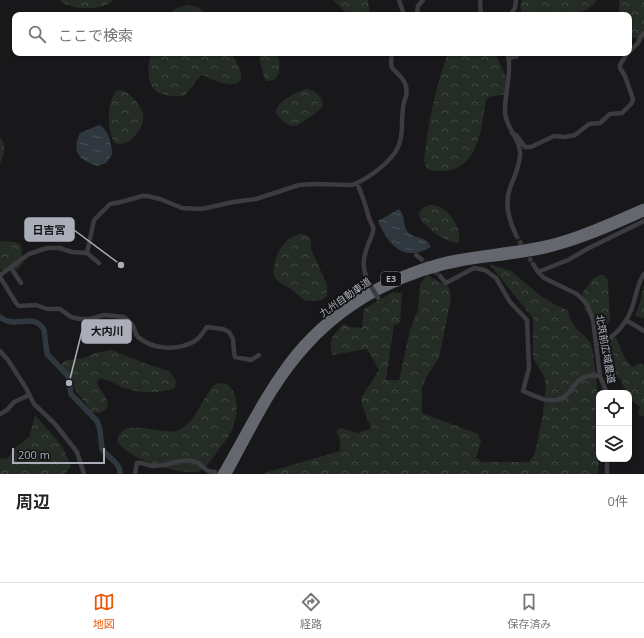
<!DOCTYPE html>
<html lang="ja">
<head>
<meta charset="utf-8">
<style>
	:root { --surface:#fff; --page:#f2f2f2; --text:#222; --muted:#767676; --line:#e0e0e0; --accent:#ea580c }
	body { margin:0; font-family:"Open Sans","Noto Sans JP",sans-serif; background:var(--page); color:var(--text) }
	.controls { position:absolute; right:12px; bottom:12px; display:grid; overflow:hidden; border-radius:8px; box-shadow:0 1px 3px #0004 }
	.controls button { width:36px; height:36px; display:grid; place-items:center; padding:0; border:0; border-bottom:1px solid var(--line); background:var(--surface); color:var(--text); font:20px sans-serif }
	.scale { position:absolute; left:12px; bottom:10px; width:93px; box-sizing:border-box; padding-left:4px; border:2px solid #aaaeb9; border-top:0; font-size:11px; line-height:14px; white-space:nowrap; color:#aaaeb9; -webkit-text-stroke:3px #131315; paint-order:stroke }
	.list { margin:0; padding:0; list-style:none }
	h2 { display:flex; justify-content:space-between; align-items:center; height:52px; margin:0; padding:0 16px; font-size:17px }
	h2 small { font-size:13px; font-weight:400; color:var(--muted) }
	.icon { flex:none; width:22px; height:22px; fill:none; stroke:currentColor; stroke-width:2; stroke-linecap:round; stroke-linejoin:round }
	.map { position:relative; flex:none; width:644px; height:474px; overflow:hidden }
	.search { position:absolute; background:var(--surface); box-shadow:0 1px 3px #0004; left:12px; right:12px; top:12px; height:44px; display:flex; align-items:center; gap:10px; box-sizing:border-box; padding:0 14px; border-radius:8px; color:var(--muted); font-size:15px }
	.sheet { height:108px; background:var(--surface) }
	nav { display:flex; justify-content:space-around; align-items:center; box-sizing:border-box; height:56px; border-top:1px solid var(--line); background:var(--surface); font-size:11px; color:var(--muted) }
	nav a { display:grid; justify-items:center; gap:2px }
	nav .on { color:var(--accent) }
	.map>svg:first-child { display:block }
	.forest { fill:url(#forest-crowns) }
	.water { fill:url(#water-ripples) }
	.lines { fill:none; stroke-linecap:round; stroke-linejoin:round }
	.river { stroke:#30383f; stroke-width:5.5 }
	.minor-tunnel { stroke:#35363a; stroke-width:4.5; stroke-dasharray:4.5 2; stroke-linecap:butt }
	.minor { stroke:#3b3b40; stroke-width:4.5 }
	.highway { stroke:#65676f; stroke-width:7 }
	.minor-bridge { stroke:#3b3b40; stroke-width:4.5 }
	.labels { text-anchor:middle; stroke-width:3.5; stroke-linejoin:round; paint-order:stroke }
	.shield { fill:#131315; stroke:#7d8088; stroke-width:1 }
	.shield-label { font-size:9px; font-weight:bold; fill:#aaaeb9 }
	.street-label { font-size:10px; fill:#aaaeb9; stroke:#131315 }
	.leader { fill:none; stroke:#aaaeb9; stroke-width:1.5 }
	.callout-dot { fill:#aaaeb9; stroke:#131315; stroke-width:1.5 }
	.callout { fill:#aaaeb9; stroke:#aaaeb9; stroke-width:1.5 }
	.callout-label { font-size:11px; text-anchor:middle; font-weight:bold; fill:#111 }
</style>
</head>
<body>
<div class="map">
<svg width="644" height="474" viewBox="0 0 644 474">
	<defs>
		<pattern id="forest-crowns" width="20" height="18" patternUnits="userSpaceOnUse"><rect width="20" height="18" fill="#242c25"/><path d="M2 6a3 3 0 1 1 6 0M12 15a3 3 0 1 1 6 0" fill="none" stroke="#414843"/></pattern>
		<pattern id="water-ripples" width="26" height="14" patternUnits="userSpaceOnUse"><rect width="26" height="14" fill="#30383f"/><path d="M2 4q2-2 4 0t4 0M15 11q2-2 4 0t4 0" fill="none" stroke="#4b5259"/></pattern>
	</defs>
	<rect width="100%" height="100%" fill="#18181a"/>
	<!-- forest -->
	<path class="forest" d="M60,0H113C105,11 69,11 60,0Z
		M333,0H368L370,15H349Z
		M522,0H597C584,21 545,15 523,15L520,6Z
		M619,0H644V39L629,37V15H619Z
		M186,5L198,7L206,15H167L178,8Z
		M151,53H231C235,59 240,67 241,74C243,90 221,83 213,80C209,78 206,75 201,75L185,95C178,97 172,96 166,95C145,92 147,69 151,53Z
		M258,53H277C281,63 282,82 267,81L264,78Z
		M448,53H495C499,63 511,83 509,93C502,97 491,93 486,100C481,129 479,172 440,171C430,171 426,170 424,161C428,124 435,88 448,53Z
		M307,89C315,90 323,97 323,105C320,111 313,115 307,119C296,127 292,130 281,119C279,117 277,115 276,112C276,102 299,90 307,89Z
		M120,90C131,92 145,109 143,120C141,132 128,148 115,143C106,131 107,103 116,91Z
		M0,137C7,145 4,155 0,164Z
		M429,205C446,203 462,226 459,242C449,246 417,223 419,213C420,209 425,207 429,205Z
		M301,234L306,235L311,239V249L327,285V296L322,300L306,301C301,298 296,293 291,289C287,286 279,284 276,279C273,277 273,271 274,267C276,252 284,237 301,234Z
		M0,241L15,242L21,245L23,263L18,269L0,270Z
		M489,264L511,271L542,297L554,304L567,310C570,316 572,324 577,329C581,334 587,337 590,342C597,353 603,466 597,474H261L340,451V440L336,431L340,428L358,433L371,428L362,405L361,398L379,370L367,349L332,355C328,339 333,335 344,324L350,327L362,328L364,309L393,292L402,293L400,323L394,325L386,380H399L410,330L418,310L420,284L427,275L449,287L451,298L439,358L427,376L422,388V413L478,434L481,442L476,458L482,462H529L535,453L543,414L546,385L544,376L533,358V318Z
		M601,275L605,276L608,280L610,321C600,335 579,306 582,295C583,291 587,287 589,284C592,279 596,276 601,275Z
		M644,284V318L635,316L640,303Z
		M616,337L625,359L632,367L641,363L644,366V416L638,415L640,407L629,398V393H627L620,379L607,374L601,341Z
		M111,350L147,364L169,371L176,381L175,388C156,395 137,393 119,386C113,383 105,378 99,379L97,383C100,391 108,397 108,406L105,410L99,413L92,412L62,372V364L64,361L68,360L84,358L95,353Z
		M218,383L227,384C240,394 238,416 232,429C229,437 222,445 217,452C212,459 206,469 198,472C177,474 127,460 117,440C123,416 160,435 176,431C197,426 205,387 218,383Z
		M35,415L62,446L71,466L65,474H0V458L7,459L15,448L29,437Z"/>
	<!-- water -->
	<path class="water" d="M99,125C109,129 112,145 112,155L106,163L98,166C79,160 71,153 80,133Z
		M399,209C406,216 402,227 409,233C417,240 425,235 431,247C404,263 388,245 378,221Z"/>
	<g class="lines">
		<!-- river -->
		<path class="river" d="M0,317C15,330 34,311 44,330L47,354L68,376L71,394L97,421L100,430L102,449C108,458 121,463 120,474"/>
		<!-- minor-tunnel -->
		<path class="minor-tunnel" d="M516,235L533,264
			M420,258L440,276"/>
		<!-- minor -->
		<path class="minor" d="M399,0L404,15
			M480,0L481,15
			M413,15L417,13L418,6L423,0
			M510,15L515,8L516,0
			M629,52L638,43L641,36L644,33
			M507,53C513,68 504,96 505,113C506,128 522,141 520,156C519,168 514,177 510,188C504,204 509,220 516,235
			M509,58L517,56L518,53
			M512,133L517,136L525,147H531L554,136L564,137L575,135L589,124L600,123L610,114L622,113L632,103L633,99L625,76L620,68V65L627,53
			M357,183C362,195 366,206 369,218C370,221 372,224 373,227C374,231 371,238 369,242C363,258 361,267 369,283
			M87,253L94,220L110,204L121,202L142,196H147L160,199L182,208L202,209L233,202L256,199L299,185L315,184L352,185C366,180 392,162 398,147C404,135 401,120 403,108C403,103 405,100 406,96C409,82 400,76 392,68L391,63L392,53
			M416,255L420,258
			M533,264L538,272L544,278L577,294L587,304L593,320L600,376L607,393
			M11,268L21,283
			M538,272L568,260L589,248L644,221
			M0,275L29,254L47,248H59L72,252L87,253L99,263
			M440,276L446,283L474,268L485,270L496,278L510,302L527,320L529,368L523,391C533,395 545,402 556,400C576,397 571,371 600,376
			M0,277L16,303L19,306L36,305L47,309H60L71,317L80,319H90L104,315L124,317C127,319 131,322 133,326C135,330 135,334 138,337C153,350 178,351 195,341C201,337 203,332 207,327L223,329L229,332L233,339L234,352L235,357L251,360L259,355
			M626,320L644,331
			M596,345C616,338 629,321 634,301C637,292 638,282 644,274
			M0,351L8,360L26,388L34,404L55,424L77,452L84,474
			M0,414L7,410L14,402L29,395
			M607,459V474
			M135,474L137,463C143,462 147,465 152,466C166,467 183,457 196,462C204,465 204,472 215,472"/>
		<!-- highway -->
		<path class="highway" d="M221,474C245,433 265,390 295,353C333,307 389,274 447,260C483,252 521,251 557,241C587,233 615,219 644,207
			M228,474C253,429 274,382 310,344C350,301 406,272 465,262C491,258 518,256 545,250C580,242 612,227 644,213"/>
		<!-- minor-bridge -->
		<path class="minor-bridge" d="M369,283L378,298"/>
	</g>
	<g class="labels">
		<!-- shield labels -->
		<rect class="shield" x="381" y="272" width="20" height="14" rx="3"/>
		<g class="shield-label">
			<text x="391" y="282">E3</text>
		</g>
		<!-- street labels -->
		<g class="street-label">
			<text transform="translate(345 297) rotate(-35)" y="4">九州自動車道</text>
			<text transform="translate(606 349) rotate(80)" y="4">北筑前広域農道</text>
		</g>
	</g>
	<!-- callouts -->
	<path class="leader" d="M121 265L74 230M69 383L82 331"/>
	<g class="callout-dot">
		<circle cx="121" cy="265" r="4"/>
		<circle cx="69" cy="383" r="4"/>
	</g>
	<g class="callout">
		<rect x="25" y="218" width="49" height="23" rx="4"/>
		<rect x="82" y="320" width="49" height="23" rx="4"/>
	</g>
	<g class="callout-label">
		<text x="49" y="234">日吉宮</text>
		<text x="107" y="335">大内川</text>
	</g>
</svg>
<div class="controls">
<button><svg class="icon" aria-label="locate" viewBox="0 0 24 24"><circle cx="12" cy="12" r="6"/><path d="M12 2v4M12 18v4M2 12h4M18 12h4"/></svg></button>
<button><svg class="icon" aria-label="layers" viewBox="0 0 24 24"><path d="M12 4l9 5-9 5-9-5zM3 14l9 5 9-5"/></svg></button>
</div>
<div class="scale">200 m</div>
<div class="search"><svg class="icon" aria-label="search" viewBox="0 0 24 24"><circle cx="10" cy="10" r="6"/><path d="M15 15l6 6"/></svg>ここで検索</div>
</div>
<section class="sheet">
<h2>周辺<small>0件</small></h2>
<ul class="list">
</ul>
</section>
<nav>
<a class="on"><svg class="icon" aria-label="map" viewBox="0 0 24 24"><path d="M3 6l6-2 6 2 6-2v14l-6 2-6-2-6 2zM9 4v14M15 6v14"/></svg>地図</a>
<a><svg class="icon" aria-label="directions" viewBox="0 0 24 24"><path d="M12 3l9 9-9 9-9-9zM9 14v-3h6M13 9l2 2-2 2"/></svg>経路</a>
<a><svg class="icon" aria-label="saved" viewBox="0 0 24 24"><path d="M7 4h10v16l-5-4-5 4z"/></svg>保存済み</a>
</nav>
</body>
</html>
